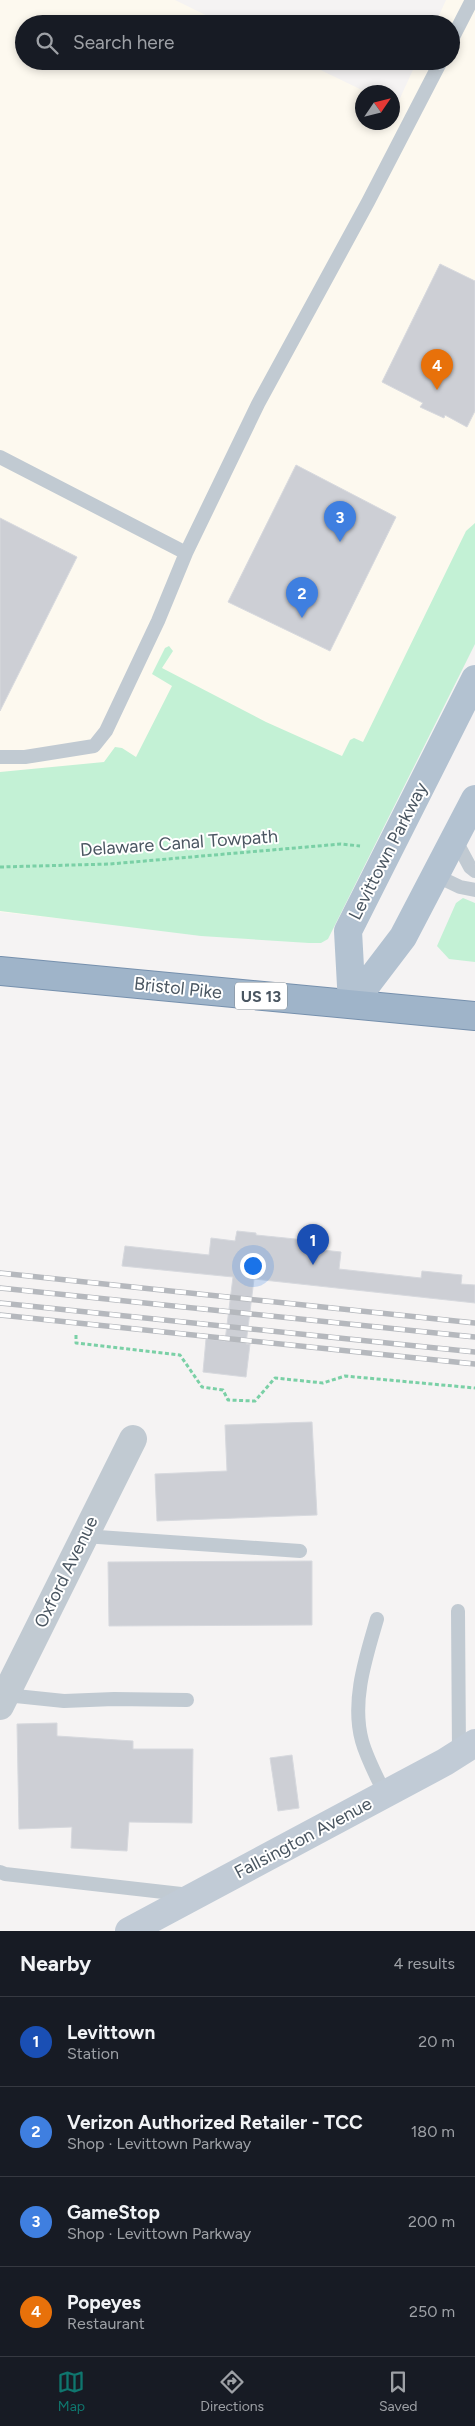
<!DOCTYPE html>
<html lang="en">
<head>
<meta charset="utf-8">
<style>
	:root { --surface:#171b24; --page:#20242c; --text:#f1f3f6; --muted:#9ea1a6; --line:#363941; --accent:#0f766e }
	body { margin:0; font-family:Figtree,sans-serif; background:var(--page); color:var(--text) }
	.compass { position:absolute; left:355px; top:85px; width:45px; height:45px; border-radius:50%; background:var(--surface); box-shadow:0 2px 8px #0003; rotate:55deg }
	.you { position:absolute; left:252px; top:1265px; width:18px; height:18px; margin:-12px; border:4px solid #fff; border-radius:50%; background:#1a73e8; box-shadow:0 0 0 8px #1a73e833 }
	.badge { display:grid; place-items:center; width:32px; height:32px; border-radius:50%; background:var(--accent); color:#fff; font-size:16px; font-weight:700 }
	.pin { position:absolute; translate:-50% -41px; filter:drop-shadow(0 1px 2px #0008) }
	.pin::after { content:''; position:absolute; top:26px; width:18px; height:15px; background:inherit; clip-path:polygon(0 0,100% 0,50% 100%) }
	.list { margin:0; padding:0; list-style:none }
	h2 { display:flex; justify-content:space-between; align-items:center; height:65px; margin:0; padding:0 20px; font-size:21px }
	h2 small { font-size:16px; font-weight:400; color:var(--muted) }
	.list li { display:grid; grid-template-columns:32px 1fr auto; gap:15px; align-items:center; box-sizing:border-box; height:90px; padding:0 20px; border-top:1px solid var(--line) }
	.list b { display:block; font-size:19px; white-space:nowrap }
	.list p { margin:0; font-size:16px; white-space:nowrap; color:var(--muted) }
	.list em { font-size:16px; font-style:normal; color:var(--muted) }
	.icon { flex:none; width:28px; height:28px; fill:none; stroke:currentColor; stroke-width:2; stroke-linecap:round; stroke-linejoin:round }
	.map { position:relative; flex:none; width:475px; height:1931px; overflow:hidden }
	.search { position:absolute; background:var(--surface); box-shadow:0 2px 8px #0003; left:15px; right:15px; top:15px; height:55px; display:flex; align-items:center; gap:12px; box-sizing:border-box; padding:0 18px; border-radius:28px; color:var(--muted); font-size:19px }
	.sheet { height:425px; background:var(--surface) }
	nav { display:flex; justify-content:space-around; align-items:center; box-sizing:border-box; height:70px; border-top:1px solid var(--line); background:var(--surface); font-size:14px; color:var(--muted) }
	nav a { display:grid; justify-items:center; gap:2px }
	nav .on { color:var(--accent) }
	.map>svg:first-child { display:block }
	.commercial { fill:#fdf9ef }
	.green { fill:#c3f1d5 }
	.building { fill:#cdcfd5; stroke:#d7d9de }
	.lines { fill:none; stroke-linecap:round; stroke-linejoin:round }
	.trunk-casing { stroke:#7690ad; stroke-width:30 }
	.path { stroke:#7ad0a6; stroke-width:3; stroke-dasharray:4 2.5; stroke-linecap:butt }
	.service { stroke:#c1cad2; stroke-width:14 }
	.minor { stroke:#c1cad2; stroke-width:28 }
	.secondary { stroke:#c1cbd6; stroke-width:28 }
	.primary { stroke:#b3c2d1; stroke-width:28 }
	.trunk { stroke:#9fb4c9; stroke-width:28 }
	.rail-casing { stroke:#b5b8bd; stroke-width:5.5 }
	.rail { stroke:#fff; stroke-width:4; stroke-dasharray:11; stroke-linecap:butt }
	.labels { text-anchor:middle; stroke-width:4; stroke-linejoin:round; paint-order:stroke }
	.shield { fill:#fff; stroke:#808990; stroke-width:1 }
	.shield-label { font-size:16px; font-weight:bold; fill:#4a5661 }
	.street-label { font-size:18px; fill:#4a5661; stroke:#fff }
</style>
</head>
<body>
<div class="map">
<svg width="475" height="1931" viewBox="0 0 475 1931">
	<rect width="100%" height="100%" fill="#f5f3f3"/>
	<!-- commercial -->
	<path class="commercial" d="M0,0H175L224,24H24V61H302L366,92H362V122H392L393,105L396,107L417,61H451V24H435L446,0H475V616L249,939L0,912Z"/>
	<!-- green -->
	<path class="green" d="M475,523V644L328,939L321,943H309L201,936L0,911V772L104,762L115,747L122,748L136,757L172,686L152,674L165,648L169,646L173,651L162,668L266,722L342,756L350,740L354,738L363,742L466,531Z
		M463,898L475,903V962L449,959L437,946L456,903Z"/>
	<!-- building -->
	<path class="building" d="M440,264L475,281V411L467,427L445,415L444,418L420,407L423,403L382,382Z
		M296,465L396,517L330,651L228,602Z
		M0,518L77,557L0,711Z
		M237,1231L256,1233V1235L315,1241L314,1249L341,1252L339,1269L421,1278L422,1271L462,1275L461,1284L475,1285V1303L254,1279L246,1344H250L246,1377L203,1372L206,1339L225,1341L233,1277L122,1266L125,1246L209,1255L211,1238L235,1241Z
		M312,1422L317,1515L157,1521L155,1474L227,1471L225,1425Z
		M312,1561V1625L109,1626L108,1562Z
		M57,1723V1736L133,1741V1749H193L192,1823L129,1822L127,1851L71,1848L72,1827L19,1829L17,1724Z
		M292,1755L299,1808L278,1811L270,1758Z"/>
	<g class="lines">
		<!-- trunk casing -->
		<g class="trunk-casing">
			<path id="trunk" d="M0,971L475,1016"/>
		</g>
		<!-- path -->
		<path class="path" d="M0,867L110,864L341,844L360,846
			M76,1335V1343L180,1355L202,1387L223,1390L228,1400L255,1401L275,1378L323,1383L345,1376L475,1388"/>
		<!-- service -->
		<path class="service" d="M451,41L472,0
			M0,457L186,553
			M0,757H25L94,746L106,731L158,621L186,553L258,404L368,202L441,61
			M455,839L470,867L475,871
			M437,876L460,887L475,890
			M84,1536L300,1551
			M458,1611L459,1753
			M377,1619C366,1657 351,1701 362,1741C367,1759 377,1777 385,1794
			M6,1695L64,1701L114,1699L187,1700
			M0,1872L5,1874L190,1895"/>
		<!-- minor -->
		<path class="minor" d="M0,1706L133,1439"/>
		<!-- secondary -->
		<path class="secondary" d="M129,1931L445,1762L475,1743"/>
		<!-- primary -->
		<path class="primary" d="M352,1004L348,931L475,679
			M352,1004L403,937L475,799"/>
		<!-- trunk -->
		<use href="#trunk" class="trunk"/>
		<!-- rail casing -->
		<g class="rail-casing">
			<path id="rail" d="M0,1273L475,1323
				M0,1288L475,1337
				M0,1303L475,1352
				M0,1315L475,1364"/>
		</g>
		<!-- rail -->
		<use href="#rail" class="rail"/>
	</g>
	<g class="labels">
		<!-- shield labels -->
		<rect class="shield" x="235" y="982.5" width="52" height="27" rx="4"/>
		<g class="shield-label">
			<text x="261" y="1002">US 13</text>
		</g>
		<!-- street labels -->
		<g class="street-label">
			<text transform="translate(179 843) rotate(-4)" y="6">Delaware Canal Towpath</text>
			<text transform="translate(388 851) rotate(-63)" y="6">Levittown Parkway</text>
			<text transform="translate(178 988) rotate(6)" y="6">Bristol Pike</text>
			<text transform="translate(66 1572) rotate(-64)" y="6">Oxford Avenue</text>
			<text transform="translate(303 1838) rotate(-28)" y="6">Fallsington Avenue</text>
		</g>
	</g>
</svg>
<svg class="compass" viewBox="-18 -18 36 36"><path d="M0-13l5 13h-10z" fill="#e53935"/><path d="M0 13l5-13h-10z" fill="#9ea1a6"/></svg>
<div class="you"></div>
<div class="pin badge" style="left:313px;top:1265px;background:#1a4fb4">1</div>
<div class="pin badge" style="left:302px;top:618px;background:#3f7fe0">2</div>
<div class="pin badge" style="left:340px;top:542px;background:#3f7fe0">3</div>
<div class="pin badge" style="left:437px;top:390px;background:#e8710a">4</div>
<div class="search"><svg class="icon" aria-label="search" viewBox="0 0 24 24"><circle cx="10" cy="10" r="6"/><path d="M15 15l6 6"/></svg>Search here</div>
</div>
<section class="sheet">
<h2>Nearby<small>4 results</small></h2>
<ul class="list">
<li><span class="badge" style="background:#1a4fb4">1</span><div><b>Levittown</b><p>Station</p></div><em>20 m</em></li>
<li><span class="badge" style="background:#3f7fe0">2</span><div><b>Verizon Authorized Retailer - TCC</b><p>Shop · Levittown Parkway</p></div><em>180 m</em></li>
<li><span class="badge" style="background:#3f7fe0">3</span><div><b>GameStop</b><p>Shop · Levittown Parkway</p></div><em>200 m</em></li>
<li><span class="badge" style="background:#e8710a">4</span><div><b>Popeyes</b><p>Restaurant</p></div><em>250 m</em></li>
</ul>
</section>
<nav>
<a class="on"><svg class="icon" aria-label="map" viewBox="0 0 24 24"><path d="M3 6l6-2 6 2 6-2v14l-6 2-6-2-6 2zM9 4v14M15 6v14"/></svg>Map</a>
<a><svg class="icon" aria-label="directions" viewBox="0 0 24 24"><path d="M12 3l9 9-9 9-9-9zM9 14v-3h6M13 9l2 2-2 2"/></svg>Directions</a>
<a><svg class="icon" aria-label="saved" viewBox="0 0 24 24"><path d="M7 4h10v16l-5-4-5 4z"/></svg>Saved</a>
</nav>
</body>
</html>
